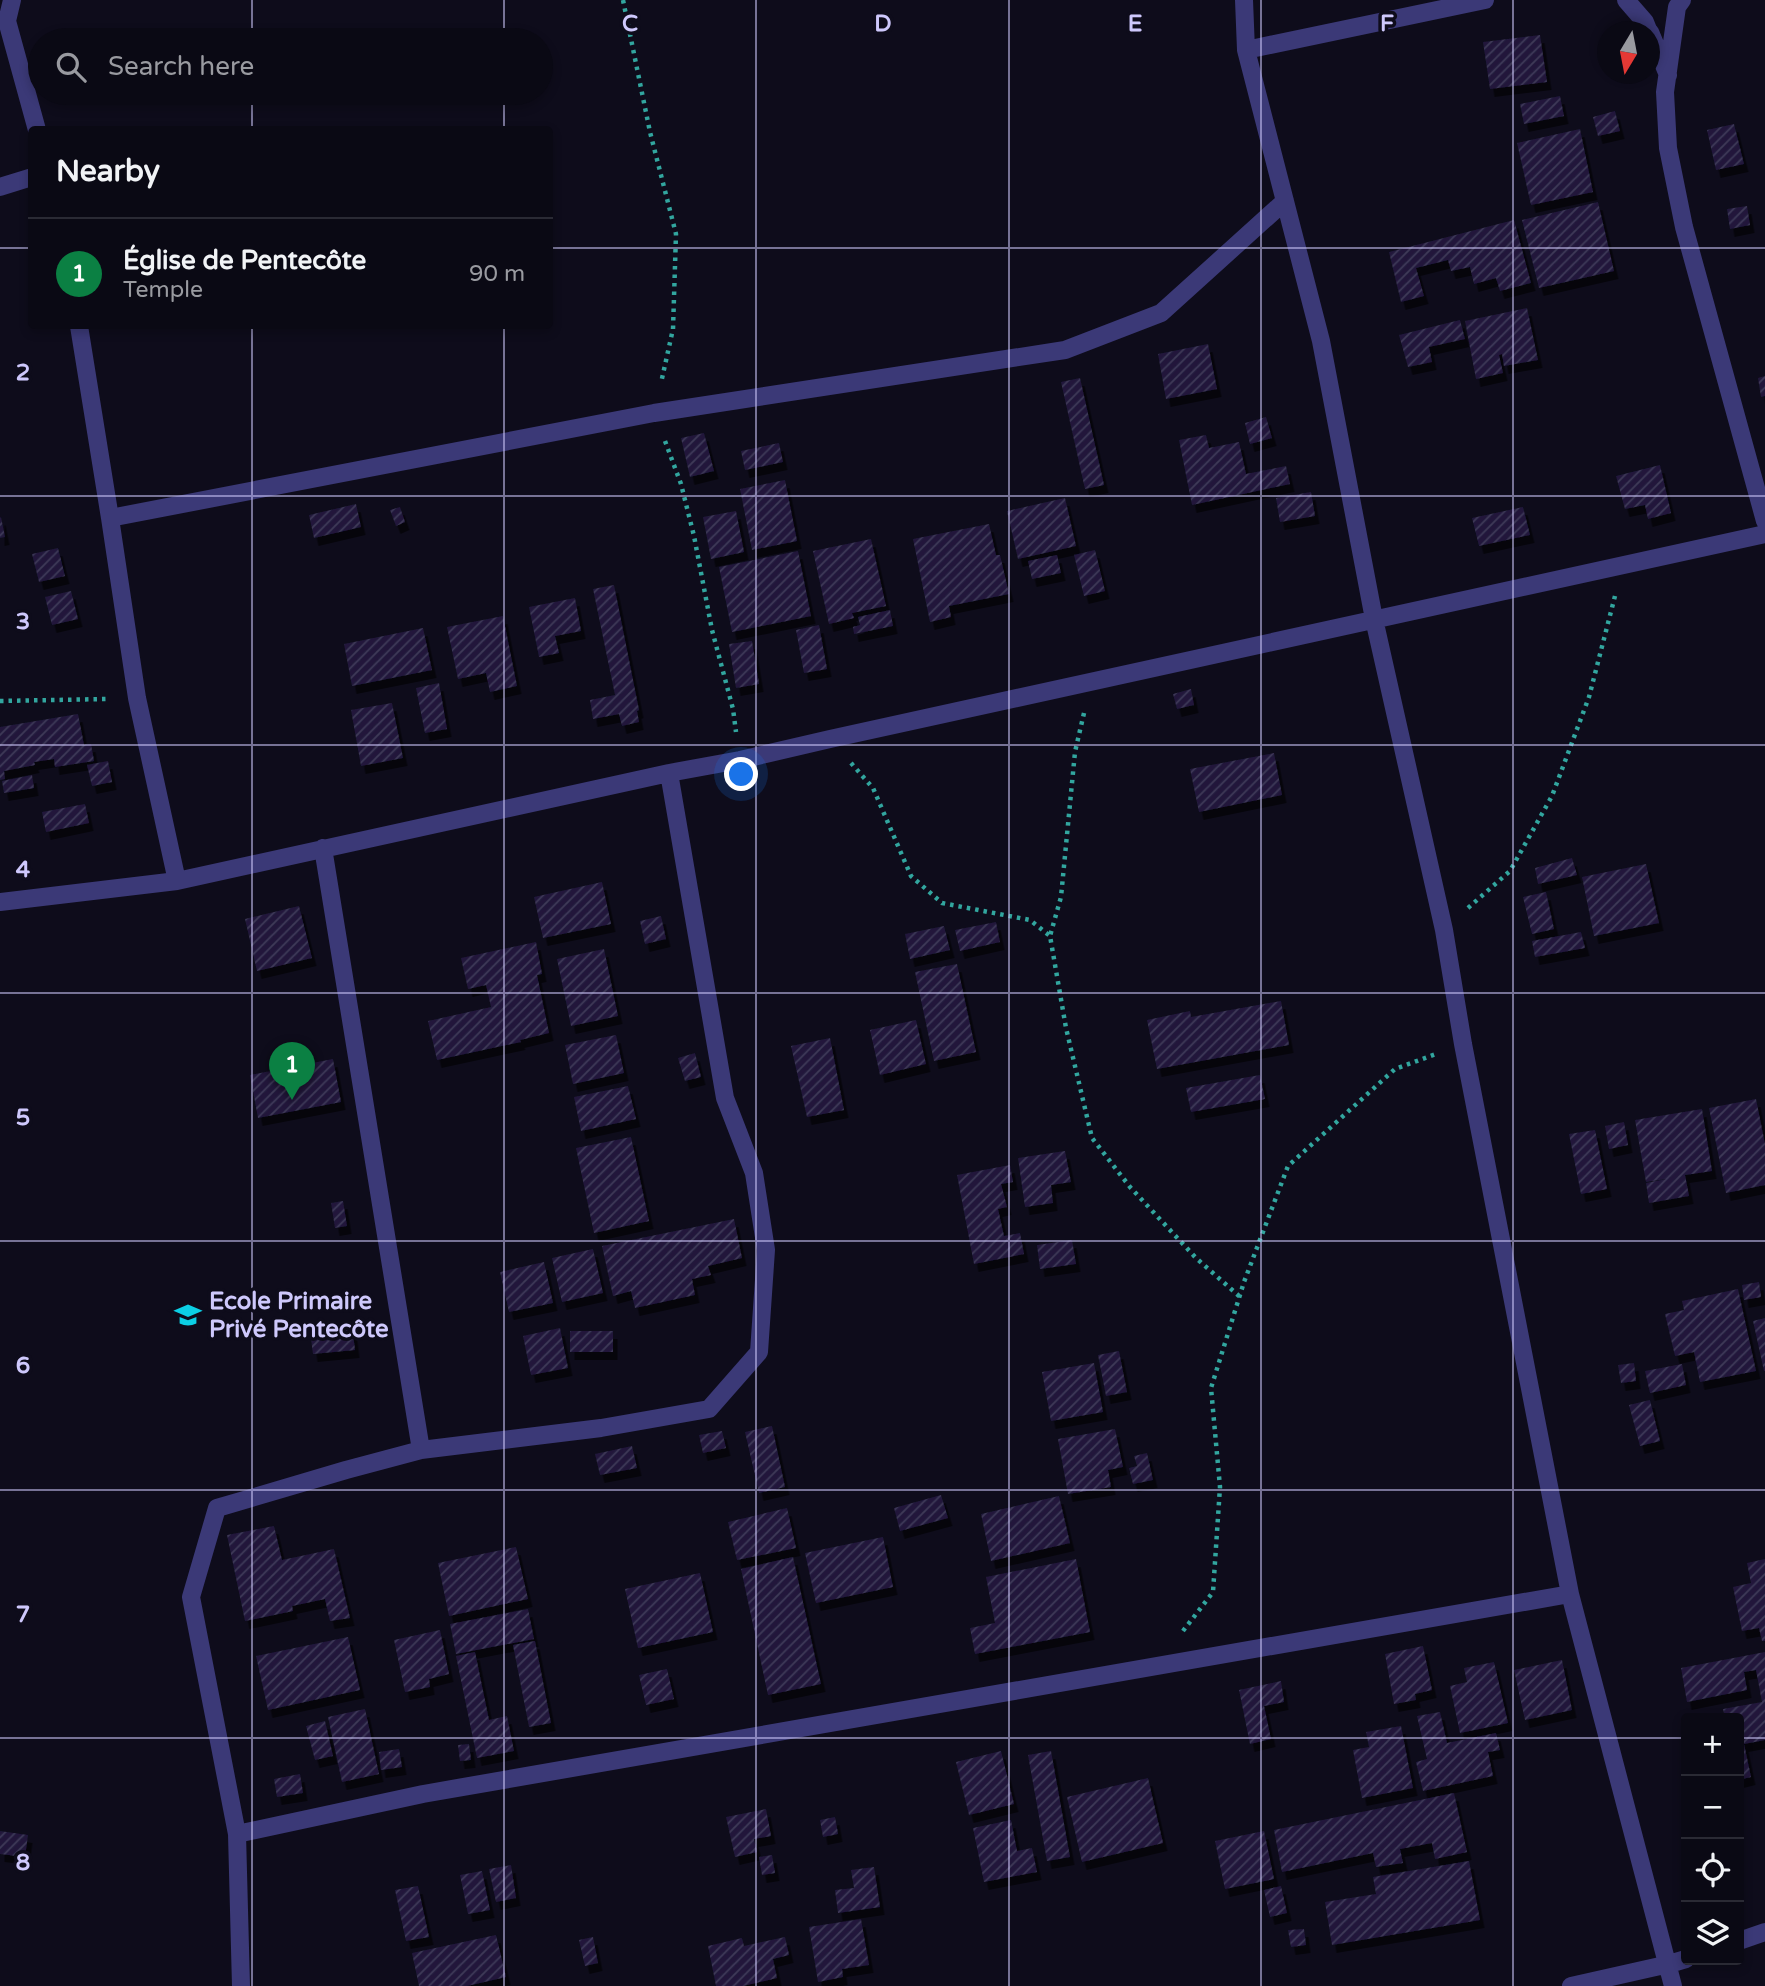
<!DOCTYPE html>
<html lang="en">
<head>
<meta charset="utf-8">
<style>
	:root { --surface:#0a0914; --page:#181722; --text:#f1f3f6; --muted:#999aa0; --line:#2a2a34; --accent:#0b8043 }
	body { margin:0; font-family:"Varela Round",sans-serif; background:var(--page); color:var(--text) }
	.controls { position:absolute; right:21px; bottom:21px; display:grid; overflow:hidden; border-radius:7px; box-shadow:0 4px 10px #0003 }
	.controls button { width:63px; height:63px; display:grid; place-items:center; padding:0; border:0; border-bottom:2px solid var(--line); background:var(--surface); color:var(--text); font:35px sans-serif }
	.compass { position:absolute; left:1597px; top:21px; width:63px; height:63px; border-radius:50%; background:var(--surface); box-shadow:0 4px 10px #0003; rotate:190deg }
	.you { position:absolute; left:742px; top:775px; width:24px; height:24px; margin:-18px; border:5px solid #fff; border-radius:50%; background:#1a73e8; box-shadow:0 0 0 10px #1a73e833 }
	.badge { display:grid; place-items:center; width:46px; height:46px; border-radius:50%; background:var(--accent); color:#fff; font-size:23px; font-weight:700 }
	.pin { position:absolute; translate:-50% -58px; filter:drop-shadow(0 2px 4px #0008) }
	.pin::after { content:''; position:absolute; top:37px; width:24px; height:21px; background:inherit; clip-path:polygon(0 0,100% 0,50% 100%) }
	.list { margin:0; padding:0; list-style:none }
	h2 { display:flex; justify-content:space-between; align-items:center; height:91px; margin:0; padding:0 28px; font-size:30px }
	h2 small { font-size:23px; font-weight:400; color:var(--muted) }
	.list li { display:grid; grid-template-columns:46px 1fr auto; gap:21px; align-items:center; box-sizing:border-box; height:112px; padding:0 28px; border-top:2px solid var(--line) }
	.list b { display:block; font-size:26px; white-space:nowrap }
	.list p { margin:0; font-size:23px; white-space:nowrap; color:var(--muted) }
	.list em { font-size:23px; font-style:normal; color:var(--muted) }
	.icon { flex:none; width:38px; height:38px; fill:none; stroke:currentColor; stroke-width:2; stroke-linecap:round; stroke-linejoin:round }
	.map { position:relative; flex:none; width:1765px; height:1986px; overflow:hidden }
	.search { position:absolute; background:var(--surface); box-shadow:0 4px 10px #0003; left:28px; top:28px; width:525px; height:77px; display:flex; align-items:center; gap:18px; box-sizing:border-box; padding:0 24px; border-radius:38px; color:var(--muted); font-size:26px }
	.panel { position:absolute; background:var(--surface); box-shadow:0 4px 10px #0003; left:28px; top:126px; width:525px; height:203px; border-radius:7px }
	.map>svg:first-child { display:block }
	.building { fill:url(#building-hatch); filter:url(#shadow) }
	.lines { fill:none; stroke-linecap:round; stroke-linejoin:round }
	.path { stroke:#32a69f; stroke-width:4.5; stroke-dasharray:3.5 5; stroke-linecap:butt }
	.minor { stroke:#3b3977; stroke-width:18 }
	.grid { fill:none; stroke:#cec8fc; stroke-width:2; stroke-opacity:0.55 }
	.labels { text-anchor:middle; stroke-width:7; stroke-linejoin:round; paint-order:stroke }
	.poi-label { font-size:24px; font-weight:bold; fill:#cec8fc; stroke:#0e0c1b; text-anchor:start }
	.grid-label { font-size:23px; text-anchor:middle; font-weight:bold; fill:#cec8fc; stroke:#0e0c1b; stroke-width:7; stroke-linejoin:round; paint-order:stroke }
</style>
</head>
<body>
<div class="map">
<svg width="1765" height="1986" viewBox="0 0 1765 1986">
	<defs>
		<pattern id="building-hatch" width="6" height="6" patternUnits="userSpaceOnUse" patternTransform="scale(1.75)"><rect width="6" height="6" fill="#20193b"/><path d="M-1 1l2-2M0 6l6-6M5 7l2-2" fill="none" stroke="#3f3958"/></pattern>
		<filter id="shadow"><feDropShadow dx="4.5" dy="8" stdDeviation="0" flood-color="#0009"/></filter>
	</defs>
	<rect width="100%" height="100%" fill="#0e0c1b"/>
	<!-- building -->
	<path class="building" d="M1540,35L1547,82L1490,89L1483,42Z
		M1560,96L1564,116L1524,124L1520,104Z
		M1615,111L1620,131L1598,136L1593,117Z
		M1734,124L1744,164L1716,170L1707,130Z
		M1580,129L1593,192L1531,205L1517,143Z
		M1598,202L1614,271L1539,288L1522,220Z
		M1747,206L1750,225L1730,229L1727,209Z
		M1514,220L1531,283L1500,291L1496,278L1474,284L1470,267L1451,271L1448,260L1416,268L1424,296L1401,302L1389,252Z
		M1527,308L1538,360L1504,366L1502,354L1499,355L1503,373L1476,379L1465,321Z
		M1460,320L1465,339L1429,347L1432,362L1408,367L1399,335Z
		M1208,344L1217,389L1166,399L1158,354Z
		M1765,376V396L1761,397L1758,378Z
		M1080,378L1104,485L1085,489L1061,382Z
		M1266,417L1272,438L1250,444L1245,423Z
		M704,433L714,471L690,477L681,438Z
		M1206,435L1209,448L1239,442L1246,474L1286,466L1290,484L1192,505L1179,440Z
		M779,443L783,462L745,470L741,451Z
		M1660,465L1671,513L1648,519L1645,505L1625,509L1616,476Z
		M785,480L797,541L752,550L740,489Z
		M1311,492L1315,516L1280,522L1276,498Z
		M1065,498L1076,546L1018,559L1007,511Z
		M356,504L361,527L314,538L309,515Z
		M400,507L405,522L396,526L390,510Z
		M1523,507L1530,535L1479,546L1472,518Z
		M736,511L744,552L711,559L703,517Z
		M1,517L5,537L0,538V518Z
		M989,524L996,555H1000L1009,594L949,606L951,617L930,622L913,539Z
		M871,539L886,606L852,613L854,618L829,624L813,551Z
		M58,548L65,576L39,582L32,554Z
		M1095,550L1105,591L1084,596L1074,555Z
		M798,551L811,616L732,632L719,567Z
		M1057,555L1061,573L1032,579L1028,561Z
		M614,585L639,710L637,711L639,722L622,726L619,714L593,719L590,700L615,695L593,589Z
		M71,591L78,619L52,625L45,597Z
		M575,598L581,631L555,636L559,653L539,657L529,607Z
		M890,610L893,626L854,634L853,627L860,625L858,617Z
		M503,616L517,686L490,692L486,673L458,679L447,627Z
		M819,625L827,669L804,673L796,630Z
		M423,628L432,670L352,686L344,644Z
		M752,641L759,684L736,688L729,644Z
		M439,683L447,729L425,733L416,688Z
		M1191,689L1194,705L1177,709L1173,694Z
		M392,703L403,758L361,766L351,710Z
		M78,714L84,745L91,744L94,761L55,767L54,759L34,762L35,765L4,771L5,779L0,780V727Z
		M1274,753L1282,795L1199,812L1190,769Z
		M108,761L112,782L92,786L87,765Z
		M32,775L34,788L4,793L2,781Z
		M85,804L89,823L46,832L42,812Z
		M1572,858L1577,875L1538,884L1535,868Z
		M1646,864L1659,923L1594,936L1582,877Z
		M602,882L611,924L543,938L534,897Z
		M1546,892L1554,929L1532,934L1523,897Z
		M299,906L312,958L257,971L245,919Z
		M661,916L666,939L645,944L640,921Z
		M996,922L1000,942L960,951L955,930Z
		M944,926L950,950L910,959L905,934Z
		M1581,932L1585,948L1535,957L1532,941Z
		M536,942L542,974L537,975L549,1033L520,1040L521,1042L437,1060L428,1021L491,1007L486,985L468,989L461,958Z
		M604,949L618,1016L571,1026L557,959Z
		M957,964L976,1052L934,1061L915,972Z
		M1281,1001L1289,1045L1157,1069L1147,1020L1190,1011L1191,1017Z
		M916,1020L926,1064L880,1075L870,1030Z
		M616,1035L624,1073L573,1084L565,1045Z
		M830,1038L844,1110L807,1117L791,1046Z
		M695,1053L701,1077L685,1081L678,1058Z
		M333,1059L341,1102L258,1118L250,1075Z
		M1260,1075L1265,1099L1191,1112L1186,1088Z
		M628,1086L636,1119L581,1131L574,1097Z
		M1756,1099L1765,1144V1185L1726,1193L1709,1108Z
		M1702,1109L1712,1171L1685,1175L1689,1196L1649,1203L1646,1183L1666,1179L1646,1182L1635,1120Z
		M1624,1122L1628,1145L1609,1149L1605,1126Z
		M1595,1130L1607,1189L1581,1194L1569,1134Z
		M631,1137L649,1221L594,1233L576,1148Z
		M1065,1151L1071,1182L1051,1185L1053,1203L1025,1207L1018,1158Z
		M1010,1165L1013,1182L1001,1184L1007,1207L998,1209L1004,1236L1020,1233L1024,1254L974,1264L957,1175Z
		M343,1201L347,1226L335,1228L331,1203Z
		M734,1219L742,1258L708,1266L711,1275L692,1279L695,1295L635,1308L631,1291L613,1296L602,1246Z
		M1072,1240L1076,1264L1040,1269L1037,1245Z
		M593,1249L603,1293L562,1302L552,1258Z
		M544,1262L553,1303L509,1312L500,1272Z
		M1759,1282L1761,1297L1744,1300L1742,1285Z
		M1738,1289L1756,1371L1700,1382L1694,1352L1675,1356L1665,1314L1684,1310L1682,1301Z
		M1765,1318V1371H1764L1753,1321Z
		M352,1326L355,1350L313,1354L310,1331Z
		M560,1328L568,1368L531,1375L523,1336Z
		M570,1331H613V1352H570Z
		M1119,1351L1127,1392L1106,1396L1098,1355Z
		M1094,1363L1103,1412L1051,1421L1042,1372Z
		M1634,1363L1636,1381L1621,1383L1618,1365Z
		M1682,1364L1686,1385L1650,1393L1645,1371Z
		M1650,1400L1660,1441L1640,1446L1629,1405Z
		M772,1426L785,1487L759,1493L745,1432Z
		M1115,1429L1123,1467L1108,1470L1111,1487L1068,1494L1058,1439Z
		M722,1431L726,1448L703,1453L699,1435Z
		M632,1446L637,1468L600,1475L595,1454Z
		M1147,1453L1153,1480L1133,1484L1129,1468L1137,1466L1134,1456Z
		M941,1495L948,1518L900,1531L894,1508Z
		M1059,1496L1070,1543L991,1561L981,1514Z
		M787,1508L796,1548L737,1560L728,1522Z
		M274,1526L282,1560L334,1549L350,1618L330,1621L325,1599L292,1606L293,1611L245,1621L227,1535Z
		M883,1537L893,1587L816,1603L805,1553Z
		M516,1547L528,1599L449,1616L438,1563Z
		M793,1557L821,1684L768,1695L741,1569Z
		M1076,1559L1090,1632L975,1654L970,1628L995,1623L986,1577Z
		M1765,1559V1641H1762L1759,1628L1742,1631L1733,1587L1751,1583L1747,1563Z
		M700,1573L713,1632L638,1648L625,1589Z
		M528,1609L534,1639L456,1654L450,1624Z
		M440,1630L449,1674L429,1679L430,1687L405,1692L394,1640Z
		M348,1637L360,1690L268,1710L256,1656Z
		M535,1641L551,1723L529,1727L513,1645Z
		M1423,1646L1432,1690L1415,1694L1416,1700L1394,1704L1385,1654Z
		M475,1652L489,1720L507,1716L514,1751L477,1758L456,1656Z
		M1765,1652V1740L1744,1744L1751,1777L1739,1780V1718H1725L1723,1709L1762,1702L1756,1670L1744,1672L1747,1690L1687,1702L1681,1668Z
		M1562,1660L1572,1710L1525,1720L1514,1670Z
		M1494,1662L1508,1723L1460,1733L1450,1686L1467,1682L1464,1668Z
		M667,1669L674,1699L646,1705L639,1675Z
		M1281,1681L1284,1702L1264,1706L1271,1739L1250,1744L1239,1690Z
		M365,1709L379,1774L342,1782L328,1717Z
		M1440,1712L1447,1743L1496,1733L1500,1750L1488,1752L1493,1776L1423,1791L1416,1762L1427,1759L1417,1716Z
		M325,1721L333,1756L315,1760L306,1726Z
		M1401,1726L1413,1788L1362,1798L1353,1750L1369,1747L1366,1732Z
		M469,1744L471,1760L460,1761L458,1745Z
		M399,1749L402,1767L381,1770L379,1752Z
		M1001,1751L1014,1804L969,1815L956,1762Z
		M1051,1751L1070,1857L1047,1861L1028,1755Z
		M300,1774L303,1793L277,1797L274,1779Z
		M1148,1778L1163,1843L1082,1862L1067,1797Z
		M1454,1793L1467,1852L1435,1859L1432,1843L1400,1849L1403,1863L1376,1867L1373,1853L1282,1872L1274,1830Z
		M766,1809L771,1836L754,1839L757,1852L735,1857L726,1817Z
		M835,1817L838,1834L823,1837L820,1820Z
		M1011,1820L1017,1851L1032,1848L1037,1872L984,1882L973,1828Z
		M0,1831L28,1835L25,1857L0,1854Z
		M1264,1831L1274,1879L1225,1889L1215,1841Z
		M772,1855L775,1873L762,1875L759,1857Z
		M1469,1861L1480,1920L1332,1945L1325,1902L1376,1894L1373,1877Z
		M511,1865L516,1898L496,1902L489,1869Z
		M874,1867L880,1907L838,1913L835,1890L854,1888L851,1870Z
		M482,1871L490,1910L468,1914L460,1875Z
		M418,1886L429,1937L406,1941L395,1890Z
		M1281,1886L1287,1913L1270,1917L1264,1890Z
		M861,1919L869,1965L842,1969L843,1977L818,1982L809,1927Z
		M1304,1929L1306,1945L1291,1947L1288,1930Z
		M496,1935L506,1977L467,1986H419L412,1953Z
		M593,1937L598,1963L585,1966L579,1940Z
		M785,1937L789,1955L773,1959L777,1978L743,1986H716L708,1946L742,1938L744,1946Z"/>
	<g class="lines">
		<!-- path -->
		<path class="path" d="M623,0L650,132L676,234L673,329L661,383
			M665,441L681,484L694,536L712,630L733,709L736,732
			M0,701L108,699
			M1084,713L1075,752L1061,897L1050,936L1066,1028L1092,1138L1130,1187L1196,1258L1239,1296
			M851,763L873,788L911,876L942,903L1030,920L1050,936
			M1468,908L1510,871L1552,796L1589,697L1615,596
			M1183,1631L1213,1592L1220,1487L1211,1388L1244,1282L1288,1166L1395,1069L1436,1054"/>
		<!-- minor -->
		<path class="minor" d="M12,0L7,21L37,130
			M1244,0L1246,50L1321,341L1374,619L1444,930L1463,1044L1570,1594L1673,1986
			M1626,0L1645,22L1649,32
			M1682,0L1677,7L1665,92L1668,148L1684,227L1765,521
			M1650,32L1668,75
			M1246,50L1485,0
			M0,187L32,177
			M79,326L110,518
			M177,881L137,698L110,518L654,413L1065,350L1161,313L1285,201
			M0,902L177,881L669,773L740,760L830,739L1765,534
			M421,1450L601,1428L709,1409L759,1352L766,1250L754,1173L725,1098L669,773
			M237,1834L423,1794L1570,1594
			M1739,1941L1765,1932
			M241,1986L237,1834L191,1597L217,1508L346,1470L421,1450L323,848
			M1571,1986L1669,1964L1686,1959"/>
	</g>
	<!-- grid -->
	<path class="grid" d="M252,0V40M504,0V40M756,0V1986M1009,0V1986M1261,0V1986M1513,0V1986M252,93V130M504,93V130M0,248H32M550,248H1765M252,326V1986M504,326V1986M0,496H1765M0,745H1765M0,993H1765M0,1241H1765M0,1490H1765M0,1738H1686M1739,1738H1765"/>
	<!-- icons -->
	<defs>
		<g id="school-bare" transform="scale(2.1)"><path d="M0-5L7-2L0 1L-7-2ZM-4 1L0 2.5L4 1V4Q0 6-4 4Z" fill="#0ccfe5" stroke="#0e0c1b" stroke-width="2.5" paint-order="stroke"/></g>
	</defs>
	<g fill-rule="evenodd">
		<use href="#school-bare" x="188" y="1315"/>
	</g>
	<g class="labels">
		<!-- poi labels -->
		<g class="poi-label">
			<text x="209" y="1309">Ecole Primaire<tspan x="209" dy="28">Privé Pentecôte</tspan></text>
		</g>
	</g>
	<g class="grid-label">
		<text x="630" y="31">C</text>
		<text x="883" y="31">D</text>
		<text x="1135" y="31">E</text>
		<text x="1387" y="31">F</text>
		<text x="23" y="380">2</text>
		<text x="23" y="629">3</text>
		<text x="23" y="877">4</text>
		<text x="23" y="1125">5</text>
		<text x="23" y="1373">6</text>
		<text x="23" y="1622">7</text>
		<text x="23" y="1870">8</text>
	</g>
</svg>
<div class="controls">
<button>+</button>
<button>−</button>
<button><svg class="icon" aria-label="locate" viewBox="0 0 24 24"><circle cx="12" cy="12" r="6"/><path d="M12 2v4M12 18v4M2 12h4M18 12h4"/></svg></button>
<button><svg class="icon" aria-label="layers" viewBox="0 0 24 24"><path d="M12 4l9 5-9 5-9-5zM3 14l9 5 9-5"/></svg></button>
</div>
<svg class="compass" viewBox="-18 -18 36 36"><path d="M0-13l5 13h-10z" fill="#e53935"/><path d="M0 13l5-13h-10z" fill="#999aa0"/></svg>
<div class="you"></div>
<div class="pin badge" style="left:292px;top:1100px">1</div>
<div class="search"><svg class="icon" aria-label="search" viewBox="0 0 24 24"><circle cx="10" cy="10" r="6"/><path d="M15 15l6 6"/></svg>Search here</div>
<section class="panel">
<h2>Nearby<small></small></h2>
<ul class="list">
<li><span class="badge">1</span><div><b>Église de Pentecôte</b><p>Temple</p></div><em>90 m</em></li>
</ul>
</section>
</div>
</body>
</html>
